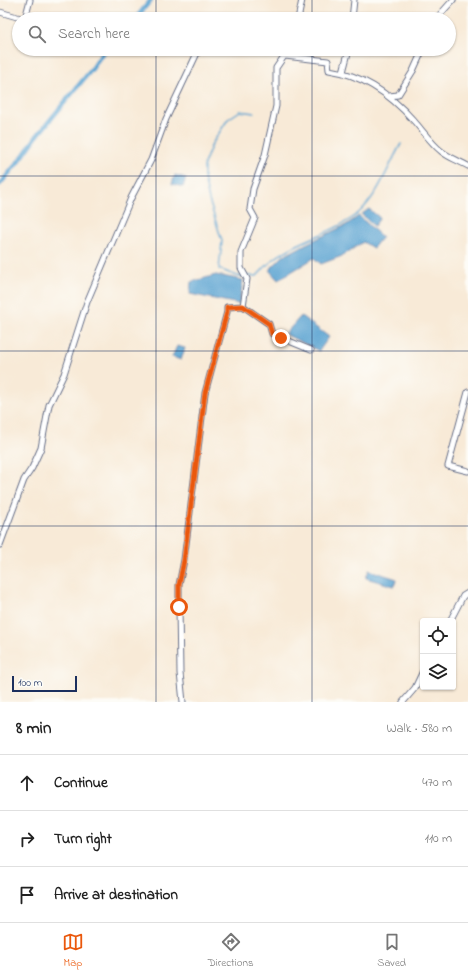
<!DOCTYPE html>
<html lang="en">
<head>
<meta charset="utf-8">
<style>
	:root { --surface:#fff; --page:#f6f6f6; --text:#222; --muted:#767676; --line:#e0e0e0; --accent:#ea580c }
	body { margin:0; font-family:"Indie Flower",sans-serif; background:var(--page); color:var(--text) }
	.controls { position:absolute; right:12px; bottom:12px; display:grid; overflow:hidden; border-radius:4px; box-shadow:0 1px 3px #0004 }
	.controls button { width:36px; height:36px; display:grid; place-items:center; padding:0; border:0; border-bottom:1px solid var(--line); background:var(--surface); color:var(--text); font:20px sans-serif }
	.scale { position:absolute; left:12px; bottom:10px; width:65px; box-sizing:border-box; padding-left:4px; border:2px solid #1b2f5e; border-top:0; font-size:11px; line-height:14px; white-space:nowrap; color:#1b2f5e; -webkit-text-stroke:3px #fdfcf7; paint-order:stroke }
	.stop { position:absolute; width:12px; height:12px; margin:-9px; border:3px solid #ea580c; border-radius:50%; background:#fff }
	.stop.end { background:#ea580c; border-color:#fff; box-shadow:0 1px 4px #0008 }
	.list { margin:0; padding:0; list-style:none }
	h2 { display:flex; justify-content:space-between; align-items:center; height:52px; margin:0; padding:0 16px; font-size:17px }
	h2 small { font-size:13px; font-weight:400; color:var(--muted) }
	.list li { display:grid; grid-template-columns:26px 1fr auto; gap:12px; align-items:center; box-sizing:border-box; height:56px; padding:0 16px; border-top:1px solid var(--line) }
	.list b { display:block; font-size:15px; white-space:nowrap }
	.list em { font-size:13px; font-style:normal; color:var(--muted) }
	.icon { flex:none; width:22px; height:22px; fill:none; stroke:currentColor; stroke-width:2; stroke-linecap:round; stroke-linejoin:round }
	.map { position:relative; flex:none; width:468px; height:702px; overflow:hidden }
	.search { position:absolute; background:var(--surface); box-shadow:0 1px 3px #0004; left:12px; right:12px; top:12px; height:44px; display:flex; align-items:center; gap:10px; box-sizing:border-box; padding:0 14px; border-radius:22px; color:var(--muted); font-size:15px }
	.sheet { height:220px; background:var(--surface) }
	nav { display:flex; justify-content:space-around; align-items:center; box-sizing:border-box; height:56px; border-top:1px solid var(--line); background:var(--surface); font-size:11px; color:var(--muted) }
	nav a { display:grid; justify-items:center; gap:2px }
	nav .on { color:var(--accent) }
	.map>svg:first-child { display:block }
	.water { fill:#5aa3d1; stroke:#3a6998 }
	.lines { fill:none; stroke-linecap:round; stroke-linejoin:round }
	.stream { stroke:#5aa3d1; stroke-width:1.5 }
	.canal { stroke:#5aa3d1; stroke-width:4.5 }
	.street-casing { stroke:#687088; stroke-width:7 }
	.street { stroke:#fff; stroke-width:5 }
	.route { stroke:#ea580c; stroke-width:5 }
	.grid { fill:none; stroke:#1b2f5e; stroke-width:1; stroke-opacity:0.55 }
</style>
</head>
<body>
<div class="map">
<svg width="468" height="702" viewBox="0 0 468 702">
	<rect width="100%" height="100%" fill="#fdfcf7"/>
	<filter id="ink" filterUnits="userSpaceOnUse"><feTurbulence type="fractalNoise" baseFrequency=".025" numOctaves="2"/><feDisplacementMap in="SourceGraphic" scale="8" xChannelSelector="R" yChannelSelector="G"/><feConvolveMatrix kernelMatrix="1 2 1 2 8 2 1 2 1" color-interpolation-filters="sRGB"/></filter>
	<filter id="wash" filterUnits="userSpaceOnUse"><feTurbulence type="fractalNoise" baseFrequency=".012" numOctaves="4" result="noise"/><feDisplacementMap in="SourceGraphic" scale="16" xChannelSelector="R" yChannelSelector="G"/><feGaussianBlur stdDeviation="0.9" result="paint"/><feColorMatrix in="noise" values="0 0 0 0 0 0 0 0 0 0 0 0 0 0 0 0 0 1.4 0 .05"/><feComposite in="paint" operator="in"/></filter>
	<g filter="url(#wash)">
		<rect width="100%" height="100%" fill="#f8ead7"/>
		<!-- water -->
		<path class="water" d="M175,175L186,178L183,187L172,184Z
			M369,209L380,218L374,226L362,215V214Z
			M359,216L382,237L373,248L363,242L342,256L321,264L314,258L278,280L269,270L282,257L306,244L346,225Z
			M216,275L243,280L239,304L190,294L191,282Z
			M301,316L329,337L319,351L285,334Z
			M177,346L185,348L181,360L172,357Z
			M369,570L397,579L394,586L366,578Z"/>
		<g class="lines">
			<!-- stream -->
			<path class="stream" d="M243,276H237L219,269L222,241L209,200L204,178V164L212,144L228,119L240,111L254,113
				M247,276H257C262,270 268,264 274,259C298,240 331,234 355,216C378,198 387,168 401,144"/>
			<!-- canal -->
			<path class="canal" d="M135,19L151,0
				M0,184L23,156L37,136L92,69L101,55L107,49"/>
		</g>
	</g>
	<g filter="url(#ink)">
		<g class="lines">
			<!-- street casing -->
			<g class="street-casing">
				<path id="street" d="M0,12L24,19
					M25,19L30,0
					M298,19L302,0
					M352,19L354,0
					M436,19L453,0
					M289,49L276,68V106L265,155L253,189L250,209L255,218L241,252V268L247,279L243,306L269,324L272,334L311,350
					M285,56L328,61L329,70C363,75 392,96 414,121C422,130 432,144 441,151C448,157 459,161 468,166
					M343,72L349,49
					M389,96L398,95L413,71L423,49
					M468,392L448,466L468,471
					M0,545L24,480L32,468L41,448L49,405L64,374L87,302L131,198L151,160L166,119L199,49
					M450,621L463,596L468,593
					M183,702L180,673L179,607V585L184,560L205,393L227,312V307L243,306
					M403,702L415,688L423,671"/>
			</g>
			<!-- street -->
			<use href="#street" class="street"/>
		</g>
	</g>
	<g class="lines" filter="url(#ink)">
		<!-- route -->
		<path class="route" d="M179,607V585L184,560L205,393L227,312V307L243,306L269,324L272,334L281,338"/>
	</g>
	<!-- grid -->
	<path class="grid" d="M156,0V19M312,0V19M156,49V702M312,49V702M0,176H468M0,351H468M0,526H468"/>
</svg>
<div class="controls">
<button><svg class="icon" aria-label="locate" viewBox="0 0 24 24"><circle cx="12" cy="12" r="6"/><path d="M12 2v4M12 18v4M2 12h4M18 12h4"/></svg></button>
<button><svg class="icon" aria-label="layers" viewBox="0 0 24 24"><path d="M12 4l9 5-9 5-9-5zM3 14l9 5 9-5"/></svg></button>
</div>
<div class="scale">100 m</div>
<div class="stop" style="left:179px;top:607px"></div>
<div class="stop end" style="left:281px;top:338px"></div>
<div class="search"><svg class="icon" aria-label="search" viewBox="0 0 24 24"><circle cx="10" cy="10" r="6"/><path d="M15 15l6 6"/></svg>Search here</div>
</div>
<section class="sheet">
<h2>8 min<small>Walk · 580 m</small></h2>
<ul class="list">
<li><svg class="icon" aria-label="ahead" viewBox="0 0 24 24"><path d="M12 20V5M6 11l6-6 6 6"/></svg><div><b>Continue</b></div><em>470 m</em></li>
<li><svg class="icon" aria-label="right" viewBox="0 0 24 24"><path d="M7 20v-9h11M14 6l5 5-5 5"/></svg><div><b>Turn right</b></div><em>110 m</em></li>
<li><svg class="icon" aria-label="arrive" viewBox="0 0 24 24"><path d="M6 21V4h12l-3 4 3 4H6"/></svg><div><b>Arrive at destination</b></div></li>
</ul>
</section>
<nav>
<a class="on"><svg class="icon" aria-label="map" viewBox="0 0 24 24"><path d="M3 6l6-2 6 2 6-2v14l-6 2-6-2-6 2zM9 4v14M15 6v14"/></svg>Map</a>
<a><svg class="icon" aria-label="directions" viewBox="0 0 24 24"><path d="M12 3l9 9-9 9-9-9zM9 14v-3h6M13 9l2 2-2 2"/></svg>Directions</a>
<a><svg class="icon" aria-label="saved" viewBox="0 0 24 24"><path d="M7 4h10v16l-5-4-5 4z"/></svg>Saved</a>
</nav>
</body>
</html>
